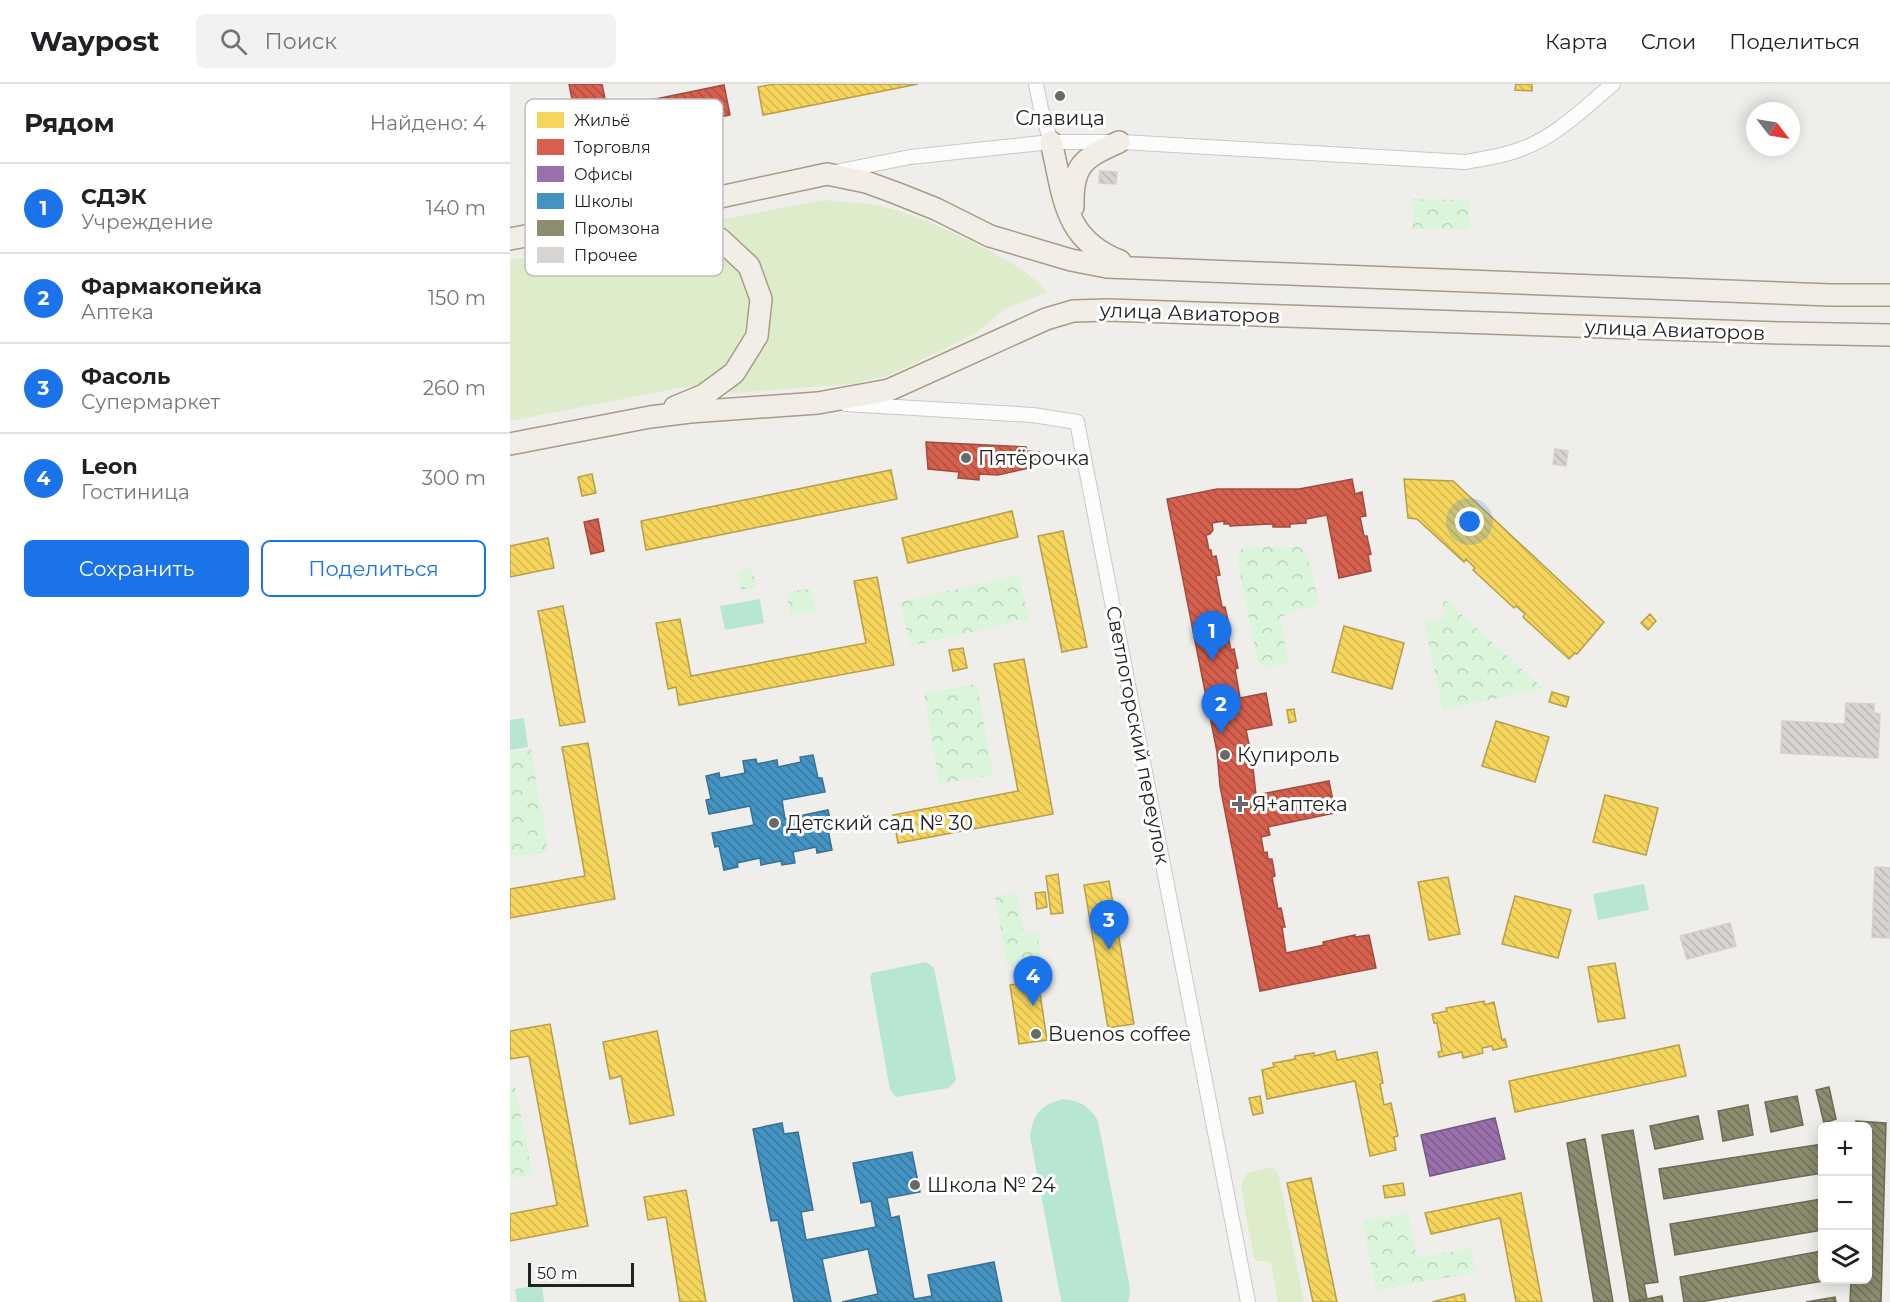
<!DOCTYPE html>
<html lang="ru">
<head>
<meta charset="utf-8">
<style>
	:root { --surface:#fff; --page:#f2f2f2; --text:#202124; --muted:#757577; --line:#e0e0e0; --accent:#1a73e8 }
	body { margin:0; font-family:Montserrat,sans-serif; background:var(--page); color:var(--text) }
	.controls { position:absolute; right:18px; bottom:18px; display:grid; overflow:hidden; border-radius:9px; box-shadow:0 3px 15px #0003 }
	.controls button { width:54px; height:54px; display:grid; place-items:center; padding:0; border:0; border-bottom:2px solid var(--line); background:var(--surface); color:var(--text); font:30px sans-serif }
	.compass { position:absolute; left:1236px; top:18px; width:54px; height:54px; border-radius:50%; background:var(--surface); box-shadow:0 3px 15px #0003; rotate:121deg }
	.scale { position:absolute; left:18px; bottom:15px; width:106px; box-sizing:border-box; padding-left:6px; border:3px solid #222; border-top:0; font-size:16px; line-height:21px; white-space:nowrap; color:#222; -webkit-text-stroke:4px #fff; paint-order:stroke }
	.you { position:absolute; left:960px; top:438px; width:21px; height:21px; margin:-15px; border:4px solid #fff; border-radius:50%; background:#1a73e8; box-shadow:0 0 0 9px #1a73e833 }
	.badge { display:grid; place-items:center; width:39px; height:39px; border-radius:50%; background:var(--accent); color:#fff; font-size:20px; font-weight:700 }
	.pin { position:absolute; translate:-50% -50px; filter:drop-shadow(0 2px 3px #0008) }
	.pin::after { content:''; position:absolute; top:32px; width:21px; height:18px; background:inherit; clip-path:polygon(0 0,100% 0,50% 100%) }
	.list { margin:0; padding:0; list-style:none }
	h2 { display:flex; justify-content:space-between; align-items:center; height:78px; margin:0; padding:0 24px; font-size:26px }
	h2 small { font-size:20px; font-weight:400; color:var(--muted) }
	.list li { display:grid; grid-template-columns:39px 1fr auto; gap:18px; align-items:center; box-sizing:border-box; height:90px; padding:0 24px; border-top:2px solid var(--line) }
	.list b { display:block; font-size:22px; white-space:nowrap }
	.list p { margin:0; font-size:20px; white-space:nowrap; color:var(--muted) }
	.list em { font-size:20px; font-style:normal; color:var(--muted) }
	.actions { display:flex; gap:12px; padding:18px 24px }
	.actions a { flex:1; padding:14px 0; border:2px solid var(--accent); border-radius:9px; text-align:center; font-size:21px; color:var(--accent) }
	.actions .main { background:var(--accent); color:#fff }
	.icon { flex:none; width:33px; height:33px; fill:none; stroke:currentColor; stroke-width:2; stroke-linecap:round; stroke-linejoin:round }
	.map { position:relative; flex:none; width:1380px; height:1218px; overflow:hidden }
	header { display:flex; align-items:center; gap:36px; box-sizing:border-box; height:84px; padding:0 30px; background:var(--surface); border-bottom:2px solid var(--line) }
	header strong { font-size:28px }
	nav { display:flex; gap:33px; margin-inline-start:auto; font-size:21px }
	.search { width:420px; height:54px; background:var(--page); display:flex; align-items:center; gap:15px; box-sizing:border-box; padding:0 21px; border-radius:9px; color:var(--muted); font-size:22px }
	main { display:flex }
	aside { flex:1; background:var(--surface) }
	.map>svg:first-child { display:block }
	.grass { fill:#ddeccb }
	.park { fill:url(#park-crowns) }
	.pitch { fill:#b7e6d2 }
	.homes { fill:url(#homes-back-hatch); stroke:#b69f4b; stroke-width:1.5 }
	.shops { fill:url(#shops-back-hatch); stroke:#a04d40; stroke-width:1.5 }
	.offices { fill:url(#offices-back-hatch); stroke:#755982; stroke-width:1.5 }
	.schools { fill:url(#schools-back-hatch); stroke:#397193; stroke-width:1.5 }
	.industry { fill:url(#industry-back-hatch); stroke:#6c6c57; stroke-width:1.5 }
	.building { fill:url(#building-back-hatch); stroke:#d3d0cc; stroke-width:1.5 }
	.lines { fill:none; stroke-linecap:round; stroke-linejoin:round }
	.street-casing { stroke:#c9c8c7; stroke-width:16 }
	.primary-casing { stroke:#a79c86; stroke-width:24 }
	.street { stroke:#fdfcfc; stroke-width:14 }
	.primary { stroke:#f3ede7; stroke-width:21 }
	.poi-dot { fill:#6a6968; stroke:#fff; stroke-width:2 }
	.labels { text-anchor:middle; stroke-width:6; stroke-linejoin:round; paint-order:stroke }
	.poi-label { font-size:20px; fill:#222; stroke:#fff; text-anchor:start }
	.street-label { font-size:20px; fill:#222; stroke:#fff }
	.key { fill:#fff; stroke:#bdbdbd; stroke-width:1.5 }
	.key-label { font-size:16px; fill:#222 }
</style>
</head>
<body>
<header>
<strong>Waypost</strong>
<div class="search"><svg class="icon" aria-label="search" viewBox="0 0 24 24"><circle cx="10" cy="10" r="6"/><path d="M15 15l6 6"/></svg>Поиск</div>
<nav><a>Карта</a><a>Слои</a><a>Поделиться</a></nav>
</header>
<main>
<aside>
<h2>Рядом<small>Найдено: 4</small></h2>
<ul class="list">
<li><span class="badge">1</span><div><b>СДЭК</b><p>Учреждение</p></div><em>140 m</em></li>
<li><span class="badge">2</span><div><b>Фармакопейка</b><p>Аптека</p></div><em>150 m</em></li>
<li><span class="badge">3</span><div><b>Фасоль</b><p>Супермаркет</p></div><em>260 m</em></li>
<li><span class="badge">4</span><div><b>Leon</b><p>Гостиница</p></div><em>300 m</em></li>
</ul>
<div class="actions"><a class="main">Сохранить</a><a>Поделиться</a></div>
</aside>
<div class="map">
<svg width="1380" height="1218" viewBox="0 0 1380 1218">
	<defs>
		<pattern id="park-crowns" width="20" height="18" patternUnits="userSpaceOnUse" patternTransform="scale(1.5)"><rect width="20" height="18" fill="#daf5da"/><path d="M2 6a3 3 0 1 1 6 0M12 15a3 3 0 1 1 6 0" fill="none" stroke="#bbd2bb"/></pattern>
		<pattern id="homes-back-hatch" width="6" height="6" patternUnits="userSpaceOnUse" patternTransform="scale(1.5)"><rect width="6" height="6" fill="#f6d55c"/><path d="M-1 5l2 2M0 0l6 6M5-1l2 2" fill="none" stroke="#d3b750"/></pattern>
		<pattern id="shops-back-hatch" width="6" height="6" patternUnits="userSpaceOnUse" patternTransform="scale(1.5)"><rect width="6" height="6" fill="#d6604d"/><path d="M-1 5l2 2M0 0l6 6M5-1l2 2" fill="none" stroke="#ad4f40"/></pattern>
		<pattern id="offices-back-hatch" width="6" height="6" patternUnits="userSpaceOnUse" patternTransform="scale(1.5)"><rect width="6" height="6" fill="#9970ab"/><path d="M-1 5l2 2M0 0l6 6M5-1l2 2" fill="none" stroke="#7c5c8b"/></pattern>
		<pattern id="schools-back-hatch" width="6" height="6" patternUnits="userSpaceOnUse" patternTransform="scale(1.5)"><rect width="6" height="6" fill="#4393c3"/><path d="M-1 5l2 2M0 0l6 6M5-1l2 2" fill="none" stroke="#38789e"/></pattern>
		<pattern id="industry-back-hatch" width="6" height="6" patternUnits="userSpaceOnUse" patternTransform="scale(1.5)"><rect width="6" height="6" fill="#8c8c6e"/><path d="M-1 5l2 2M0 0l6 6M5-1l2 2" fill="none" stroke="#72725a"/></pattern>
		<pattern id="building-back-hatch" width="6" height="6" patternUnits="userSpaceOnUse" patternTransform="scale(1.5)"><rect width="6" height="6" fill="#d7d4d2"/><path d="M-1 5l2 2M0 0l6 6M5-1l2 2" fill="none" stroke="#b8b6b4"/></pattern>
	</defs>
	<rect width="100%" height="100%" fill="#f0eeeb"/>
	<!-- grass -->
	<path class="grass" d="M314,116C330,118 348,118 365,121C405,128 513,176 537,208L497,224L464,250L380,291L341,300L225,309L179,302L0,337V176Z
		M762,1083L768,1088L794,1218H768L761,1180L758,1177H747L744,1174L731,1103L732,1097L737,1089Z"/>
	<!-- park -->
	<path class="park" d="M903,115L959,116V146L903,145Z
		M735,463H789L797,470L809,519L770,533L779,580L757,583L748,579L727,475L730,466Z
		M242,484L246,503L231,506L228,487Z
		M509,491L519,535L400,562L390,518Z
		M301,504L304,527L280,531L277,508Z
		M932,513L1033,604L933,626L914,538L935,534Z
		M467,600L483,691L429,700L414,609Z
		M21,665L38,768L0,774V668Z
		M507,808L514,850L527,848L532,877L497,882L485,812Z
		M5,1004L23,1090L0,1095V1005Z
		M898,1129L907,1174L961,1164L966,1188L866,1207L853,1137Z"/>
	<!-- pitch -->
	<path class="pitch" d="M250,515L254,539L215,546L210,522Z
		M14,634L18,663L0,666V636Z
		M1134,800L1139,826L1088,836L1083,810Z
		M416,878L424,884L446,996L439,1004L386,1013L380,1006L360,893L362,889Z
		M554,1015C570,1017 580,1022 588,1037L619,1199L620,1210L618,1218H551V1216L520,1053C523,1030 531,1020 554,1015Z
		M32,1201L34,1218H7L5,1205Z"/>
	<!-- homes -->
	<path class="homes" d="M265,0H408L253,31L248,3Z
		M1006,0H1022V7L1005,6Z
		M381,386L387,415L136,466L131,437Z
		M82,390L86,409L72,412L68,393Z
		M894,395L943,397L1094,538L1067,570L1065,569L1059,575L1013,533L1015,530L1006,522L1004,524L963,486L965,484L956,475L954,478L907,435L898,434Z
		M502,427L508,453L398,479L392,454Z
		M553,447L577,563L552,568L528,452Z
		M38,454L44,484L0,493V462Z
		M367,493L384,581L169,621L166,603L158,605L146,539L170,535L181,592L356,559L344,497Z
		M53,522L75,638L50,642L28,527Z
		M1140,530L1146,537L1138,546L1131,539Z
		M834,542L894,559L882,605L822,588Z
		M453,564L457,584L443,587L439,566Z
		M514,575L543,730L388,759L383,731L508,707L484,580Z
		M1042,608L1059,613L1056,623L1039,618Z
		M784,625L786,637L779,639L777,626Z
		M986,637L1039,653L1025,698L972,682Z
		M78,659L105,815L0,834V805L75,792L52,663Z
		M1095,711L1148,724L1136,771L1083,758Z
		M548,790L553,829L541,830L536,792Z
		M938,793L950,850L919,856L908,798Z
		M599,797L624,940L598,944L574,801Z
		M535,808L537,823L527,825L525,809Z
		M1005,812L1061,826L1048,874L992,860Z
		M1105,879L1115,934L1088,938L1078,883Z
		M528,896L537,956L509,960L500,901Z
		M974,917L975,921L984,918L992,956L995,955L997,963L983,966L982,962L972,964L973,969L953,974L952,968L929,973L928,968L932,967L927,939H924L922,930L937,927L936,924Z
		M40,940L78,1142L0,1157V1130L47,1121L19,972L0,975V947Z
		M147,947L164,1031L120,1040L111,992L100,995L93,958Z
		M1169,961L1176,992L1005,1028L999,997Z
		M825,967L827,976L867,968L873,999L870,1000L874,1021L881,1019L888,1052L884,1053L886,1066L860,1072L845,997L757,1015L752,986L764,983L763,979L785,975V972L804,969V972Z
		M750,1012L753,1029L743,1031L739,1014Z
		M801,1094L827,1218H803L777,1099Z
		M893,1099L895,1111L875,1114L873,1102Z
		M176,1106L196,1218H170L156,1133L138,1136L134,1113Z
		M1011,1109L1032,1218H1006L990,1134L921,1150L915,1129Z
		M954,1210L956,1218H922Z"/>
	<!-- shops -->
	<path class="shops" d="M59,0H92L97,25L214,1L220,31L71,62Z
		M416,358L516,363V367L529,368L528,382L488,391L469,390V396L448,394L449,388L418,385Z
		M842,395L845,410L852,408L856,432L850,433L854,452H857L858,457L861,470L858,471L861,487L829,494L817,431L796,435V439L780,440V443H763V440H760L720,442V440H714V437L702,439L703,446L700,450L696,451L699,466H701L702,473L706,472L710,491L706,492L712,523H715L719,541H716V543L721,566L724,565L726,575L728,584L725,585L730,614L756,609L762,641L736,646L742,674L746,711L819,697L823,717L825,729L758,743L760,751L751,753L754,769L757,768L758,775H762L765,792L762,793L768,825L771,824L775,843H772L776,869L814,861L813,858L845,851V853L859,851L866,884L750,907L710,702L707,668L657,415L707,405H789Z
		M88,435L94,467L81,470L74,438Z"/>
	<!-- offices -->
	<path class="offices" d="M985,1034L995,1075L920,1092L911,1051Z"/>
	<!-- schools -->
	<path class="schools" d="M303,671L308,694H312L315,708L272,716L275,735L318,726L321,740L317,741L322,766L307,769L306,763L283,768L285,779L272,781L271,777L251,781L250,774L227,779L228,783L214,786L209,762L205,763L202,749L244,741L240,722L199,730L196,716L201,715L196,692L209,689L210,694L235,689L233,677L246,675L247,680L267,676L268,683L291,678L290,673Z
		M272,1039L274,1050L288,1048L303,1126L291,1128L296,1156L366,1143L361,1117L351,1119L343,1079L402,1068L410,1108L377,1114L381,1134L389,1132L404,1215L422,1212L418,1191L484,1178L492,1218H332L368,1210L358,1165L312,1175L321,1218H284L268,1136L261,1137L243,1045Z"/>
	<!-- industry -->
	<path class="industry" d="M1319,1003L1326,1035L1314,1039L1306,1006Z
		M1287,1012L1293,1041L1261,1048L1255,1018Z
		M1238,1021L1243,1051L1213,1057L1208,1027Z
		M1188,1032L1193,1055L1145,1065L1140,1042Z
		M1346,1037L1376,1039L1371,1218H1340L1341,1196H1358V1042H1346Z
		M1123,1046L1148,1198L1134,1200L1137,1215L1120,1218L1092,1051Z
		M1075,1055L1103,1218H1084L1057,1059Z
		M1312,1060V1089L1154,1115L1149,1085Z
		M1312,1115V1146L1165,1171L1160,1140Z
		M1312,1167V1196H1319L1190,1218H1174L1170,1193Z
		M1152,1212L1153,1218H1121L1137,1215Z
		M1325,1213L1326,1218H1296Z"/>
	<!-- building -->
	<path class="building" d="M590,87L607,88L606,100L589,99Z
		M1045,365L1058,367L1056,382L1043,380Z
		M1336,619L1364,620V629L1370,630L1368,674L1271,669L1272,637L1335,640Z
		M1365,783L1380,784L1379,854L1362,853Z
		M1220,839L1226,862L1177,875L1170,852Z"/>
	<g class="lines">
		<!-- street casing -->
		<g class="street-casing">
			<path id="street" d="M526,0L531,25L541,58
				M325,88L400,73L541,58H612L955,78C974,75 993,72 1011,65C1046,53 1075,23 1103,0
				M336,320L523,331L567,338L738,1218"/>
		</g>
		<!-- primary casing -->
		<g class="primary-casing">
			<path id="primary" d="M541,58C554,110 552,155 610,177
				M563,123C562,81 573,74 609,58
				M143,133L172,137L210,155L239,182L251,215L247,252L224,289L194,311L165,323
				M0,155L127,131L317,90L356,98L386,109L426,125L480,152L561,176L597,183L1320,211H1380
				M0,360L140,333L180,328L308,319L379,306L536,235L563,227L598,226L1272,249L1380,251"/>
		</g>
		<!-- street -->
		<use href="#street" class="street"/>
		<!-- primary -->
		<use href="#primary" class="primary"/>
	</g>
	<!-- markers -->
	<g class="poi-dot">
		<circle cx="550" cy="12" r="6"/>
		<circle cx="456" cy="374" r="6"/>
		<circle cx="715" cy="671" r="6"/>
		<path d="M727 711h6v6h6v6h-6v6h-6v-6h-6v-6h6z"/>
		<circle cx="264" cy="739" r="6"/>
		<circle cx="526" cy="950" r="6"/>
		<circle cx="405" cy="1101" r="6"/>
	</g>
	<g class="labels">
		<!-- poi labels -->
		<g class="poi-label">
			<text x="550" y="41" text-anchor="middle">Славица</text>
			<text x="468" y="381">Пятёрочка</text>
			<text x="727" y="678">Купироль</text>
			<text x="742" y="727">Я+аптека</text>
			<text x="276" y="746">Детский сад № 30</text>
			<text x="538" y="957">Buenos coffee</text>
			<text x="417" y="1108">Школа № 24</text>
		</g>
		<!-- street labels -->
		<g class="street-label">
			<text transform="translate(680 229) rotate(2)" y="7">улица Авиаторов</text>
			<text transform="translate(1165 246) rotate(2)" y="7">улица Авиаторов</text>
			<text transform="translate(628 651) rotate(79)" y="7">Светлогорский переулок</text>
		</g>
	</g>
	<!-- legend -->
	<rect x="15" y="15" width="198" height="177" rx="9" class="key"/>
	<rect x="27" y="28" width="27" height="16" fill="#f6d55c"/>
	<rect x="27" y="55" width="27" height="16" fill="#d6604d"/>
	<rect x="27" y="82" width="27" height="16" fill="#9970ab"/>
	<rect x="27" y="109" width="27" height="16" fill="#4393c3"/>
	<rect x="27" y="136" width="27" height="16" fill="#8c8c6e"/>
	<rect x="27" y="163" width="27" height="16" fill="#d7d4d2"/>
	<g class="key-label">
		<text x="64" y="42">Жильё</text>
		<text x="64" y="69">Торговля</text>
		<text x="64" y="96">Офисы</text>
		<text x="64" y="123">Школы</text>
		<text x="64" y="150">Промзона</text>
		<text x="64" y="177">Прочее</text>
	</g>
</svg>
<div class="controls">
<button>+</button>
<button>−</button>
<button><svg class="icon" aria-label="layers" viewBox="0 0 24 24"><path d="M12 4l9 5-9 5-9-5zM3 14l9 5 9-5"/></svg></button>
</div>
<svg class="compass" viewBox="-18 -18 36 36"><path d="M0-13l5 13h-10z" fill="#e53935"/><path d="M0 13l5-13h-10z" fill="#757577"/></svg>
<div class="scale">50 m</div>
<div class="you"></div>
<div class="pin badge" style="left:702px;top:577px">1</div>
<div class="pin badge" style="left:711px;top:650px">2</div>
<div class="pin badge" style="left:599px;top:866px">3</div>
<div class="pin badge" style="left:523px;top:922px">4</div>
</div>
</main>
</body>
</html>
